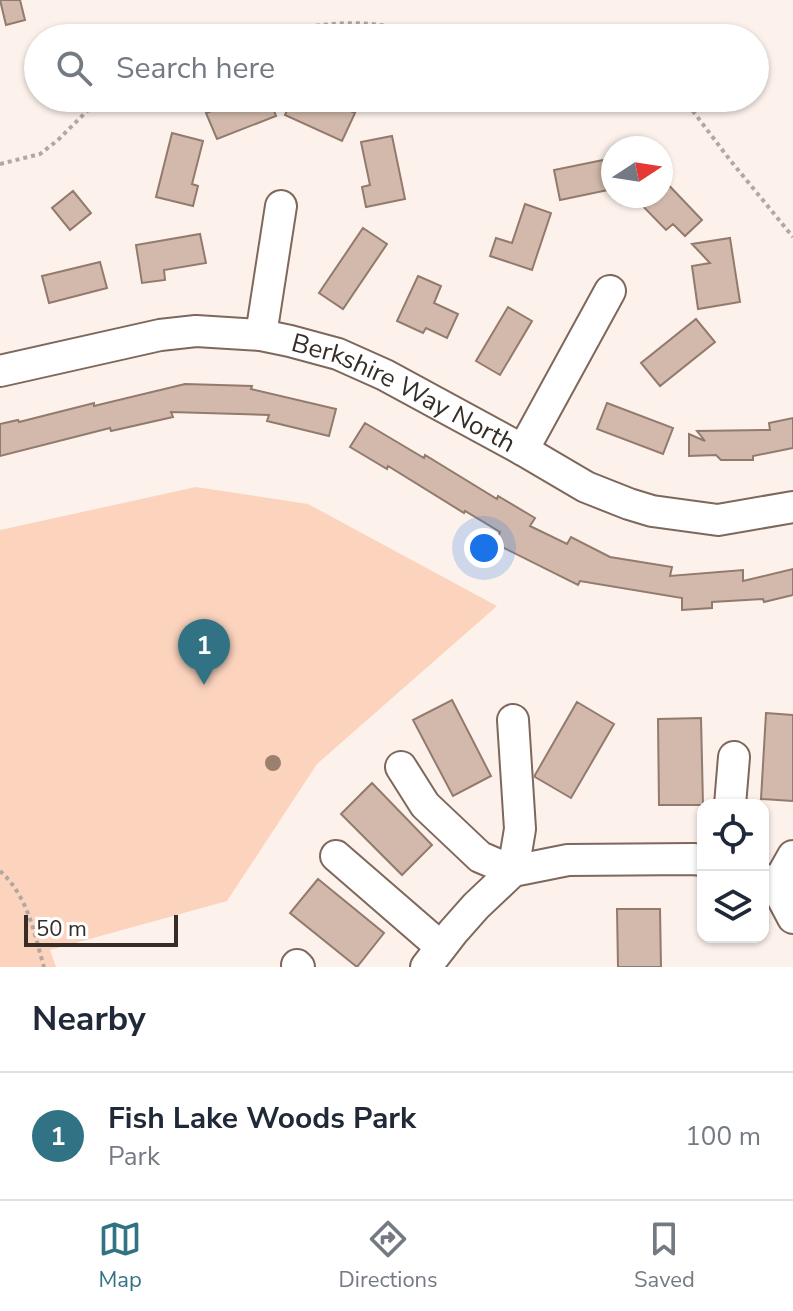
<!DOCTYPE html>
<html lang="en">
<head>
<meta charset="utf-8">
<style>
	:root { --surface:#fff; --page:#f6f6f7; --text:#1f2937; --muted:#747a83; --line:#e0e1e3; --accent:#317385 }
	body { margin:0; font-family:"Nunito Sans",sans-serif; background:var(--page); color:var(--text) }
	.controls { position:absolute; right:24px; bottom:24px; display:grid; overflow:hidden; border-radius:16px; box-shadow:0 2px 6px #0004 }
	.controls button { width:72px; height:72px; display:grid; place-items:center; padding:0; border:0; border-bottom:2px solid var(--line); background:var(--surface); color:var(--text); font:40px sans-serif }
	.compass { position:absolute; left:601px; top:136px; width:72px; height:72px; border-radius:50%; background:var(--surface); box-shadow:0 2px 6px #0004; rotate:78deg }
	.scale { position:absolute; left:24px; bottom:20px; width:154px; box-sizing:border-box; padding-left:8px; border:4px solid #372d27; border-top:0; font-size:22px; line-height:28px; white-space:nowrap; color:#372d27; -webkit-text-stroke:6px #fff; paint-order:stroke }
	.you { position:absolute; left:484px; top:548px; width:28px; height:28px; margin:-20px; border:6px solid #fff; border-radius:50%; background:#1a73e8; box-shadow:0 0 0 12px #1a73e833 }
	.badge { display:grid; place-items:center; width:52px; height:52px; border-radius:50%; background:var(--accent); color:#fff; font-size:26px; font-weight:700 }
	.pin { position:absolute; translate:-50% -66px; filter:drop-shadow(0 2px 4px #0008) }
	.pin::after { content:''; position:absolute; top:42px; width:28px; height:24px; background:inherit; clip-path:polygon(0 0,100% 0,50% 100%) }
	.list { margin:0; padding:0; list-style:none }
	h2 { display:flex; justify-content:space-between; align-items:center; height:104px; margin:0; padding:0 32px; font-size:34px }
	h2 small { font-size:26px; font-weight:400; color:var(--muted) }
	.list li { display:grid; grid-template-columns:52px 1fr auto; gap:24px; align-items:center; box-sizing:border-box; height:128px; padding:0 32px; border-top:2px solid var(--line) }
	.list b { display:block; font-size:30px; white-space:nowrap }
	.list p { margin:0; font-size:26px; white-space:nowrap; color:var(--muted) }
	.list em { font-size:26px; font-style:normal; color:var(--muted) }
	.icon { flex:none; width:44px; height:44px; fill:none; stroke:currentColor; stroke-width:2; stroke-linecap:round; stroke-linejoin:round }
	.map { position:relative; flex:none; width:793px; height:967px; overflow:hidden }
	.search { position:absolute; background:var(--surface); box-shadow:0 2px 6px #0004; left:24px; right:24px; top:24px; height:88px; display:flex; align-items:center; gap:20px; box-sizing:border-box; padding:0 28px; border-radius:44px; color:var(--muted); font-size:30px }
	.sheet { height:232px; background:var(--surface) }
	nav { display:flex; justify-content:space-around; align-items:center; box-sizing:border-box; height:112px; border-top:2px solid var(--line); background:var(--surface); font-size:22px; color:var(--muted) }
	nav a { display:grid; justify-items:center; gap:4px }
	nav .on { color:var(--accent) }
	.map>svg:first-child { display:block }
	.green { fill:#fcd4be }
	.building { fill:#d2b9ab; stroke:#927a6d; stroke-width:2 }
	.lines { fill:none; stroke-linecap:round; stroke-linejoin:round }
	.minor-casing { stroke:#7e675b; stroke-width:34 }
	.path { stroke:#b2a7a1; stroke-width:4; stroke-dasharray:4 4; stroke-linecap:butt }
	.minor { stroke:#fff; stroke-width:30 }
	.tree { fill:#9c806f }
	.labels { text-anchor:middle; stroke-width:7; stroke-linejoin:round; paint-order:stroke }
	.street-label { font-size:26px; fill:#372d27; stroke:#fff }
</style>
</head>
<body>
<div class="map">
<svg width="793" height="967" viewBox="0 0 793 967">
	<rect width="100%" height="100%" fill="#fcf1eb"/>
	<!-- green -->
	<path class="green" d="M196,487L308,504L497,606L317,764L227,901L50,950L56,967H0V530Z"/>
	<!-- building -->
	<path class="building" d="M0,0H20L25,20L6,25Z
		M246,98H269L276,116L217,139L206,113Z
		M292,98H322L355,113L342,141L285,115Z
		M172,133L203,141L192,184L198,186L193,206L156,197Z
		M392,136L405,199L366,207L362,187L370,185L361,142Z
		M613,158V189L560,200L554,170Z
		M661,177L702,220L685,236L673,224L666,230L633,196H661Z
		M73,191L91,213L70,230L52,208Z
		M525,204L551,213L532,270L490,256L496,238L512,243Z
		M363,228L387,244L343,309L319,293Z
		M200,234L206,263L164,270L165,280L142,283L136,245Z
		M730,238L740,302L698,309L692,266L710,263L692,244Z
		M100,262L107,288L49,303L42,276Z
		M418,276L441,286L434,303L458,314L447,338L426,328L423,333L397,321Z
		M508,307L532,321L500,375L476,361Z
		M696,319L715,342L660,386L641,363Z
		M185,384L252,386L251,389L336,409L329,436L267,421L269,415L171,412L173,417L111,431L110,428L0,456V424L18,420L19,422L94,403V406Z
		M607,403L673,428L663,454L597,429Z
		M793,418V448L753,456V460H721L716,455L689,456V434L705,441L697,431L770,430L769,423Z
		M365,423L424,458L425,455L497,499L498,496L535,518L530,526L567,544L571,537L610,557L672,567L670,576L743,570V581L793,569V595L764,602L763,599L712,602V608L682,610V598L580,581L578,585L494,543L500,532L465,511L464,513L388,466L387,469L350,447Z
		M452,700L491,776L453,796L413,720Z
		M577,702L614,724L571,798L535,777V775Z
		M766,713L793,715V801L761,799Z
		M701,718L703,805H659L658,719Z
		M372,783L432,845L402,875L341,814Z
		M318,879L384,933L357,967L290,913Z
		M617,909H660L661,967H618Z"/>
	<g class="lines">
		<!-- minor casing -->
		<g class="minor-casing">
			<g id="minor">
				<path d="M261,335L281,206"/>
				<path id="s1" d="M0,371L160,335L196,331L261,335L290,341L338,354L385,375L523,450L586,487L629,504L652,511L718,520L793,507"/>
				<path d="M523,450L610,291"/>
				<path d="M401,767L425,805L480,857L513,871L520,829L513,720"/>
				<path d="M730,805L734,757"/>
				<path d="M336,856L441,947"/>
				<path d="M763,879L776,886L793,918"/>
				<path d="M776,886L793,856"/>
				<path d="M297,965L299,967"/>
				<path d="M426,967L453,932L476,906L513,871L568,860L693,859L703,860"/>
			</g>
		</g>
		<!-- path -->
		<path class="path" d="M245,38C307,27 366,11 425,38
			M683,98L730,160L793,237
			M0,164L40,154L58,140L100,98
			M0,871C28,896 34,933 44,967"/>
		<!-- minor -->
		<use href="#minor" class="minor"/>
	</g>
	<!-- trees -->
	<circle class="tree" cx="273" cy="763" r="8"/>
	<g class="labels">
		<!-- street labels -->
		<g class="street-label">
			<text dy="9" stroke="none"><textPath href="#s1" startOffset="420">Berkshire Way North</textPath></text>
		</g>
	</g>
</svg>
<div class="controls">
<button><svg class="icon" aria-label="locate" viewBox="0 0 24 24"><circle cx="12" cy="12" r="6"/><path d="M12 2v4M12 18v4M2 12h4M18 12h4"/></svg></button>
<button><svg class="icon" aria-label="layers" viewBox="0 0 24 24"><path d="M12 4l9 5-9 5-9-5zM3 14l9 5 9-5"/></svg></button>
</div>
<svg class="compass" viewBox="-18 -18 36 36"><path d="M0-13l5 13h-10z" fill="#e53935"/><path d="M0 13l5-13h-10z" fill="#747a83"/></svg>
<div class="scale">50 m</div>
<div class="you"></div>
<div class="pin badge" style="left:204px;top:685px">1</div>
<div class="search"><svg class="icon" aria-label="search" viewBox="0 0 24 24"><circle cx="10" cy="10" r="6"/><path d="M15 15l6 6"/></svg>Search here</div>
</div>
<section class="sheet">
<h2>Nearby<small></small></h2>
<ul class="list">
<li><span class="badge">1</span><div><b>Fish Lake Woods Park</b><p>Park</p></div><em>100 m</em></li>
</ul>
</section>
<nav>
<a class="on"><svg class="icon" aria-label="map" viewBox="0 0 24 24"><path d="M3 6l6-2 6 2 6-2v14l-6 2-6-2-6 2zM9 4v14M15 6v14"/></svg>Map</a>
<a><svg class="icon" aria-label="directions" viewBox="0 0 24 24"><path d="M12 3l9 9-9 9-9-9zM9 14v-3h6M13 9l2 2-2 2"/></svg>Directions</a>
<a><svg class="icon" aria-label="saved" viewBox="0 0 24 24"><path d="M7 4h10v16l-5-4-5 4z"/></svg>Saved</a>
</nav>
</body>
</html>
